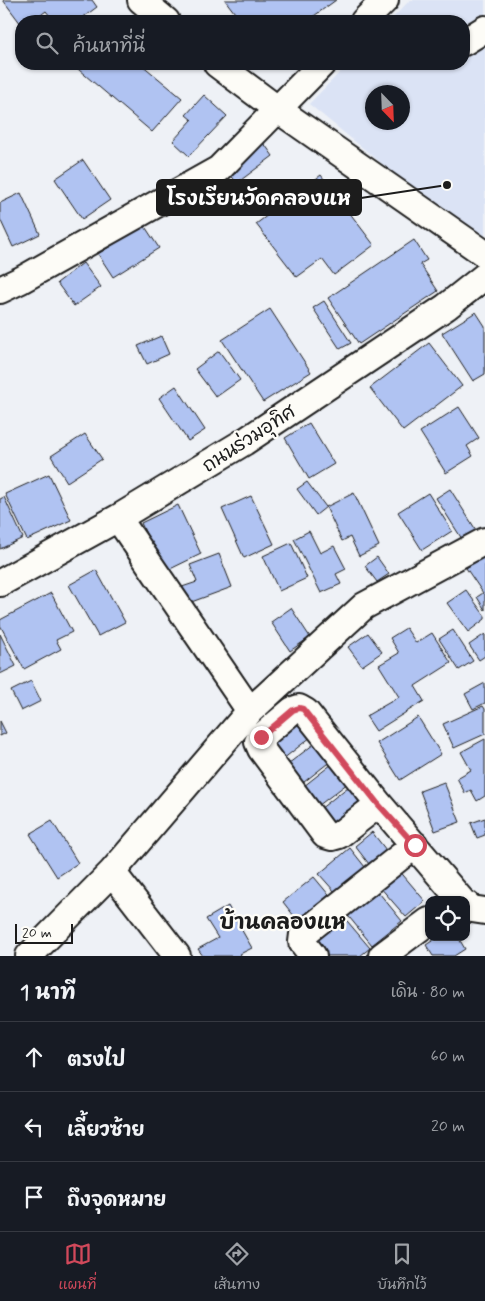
<!DOCTYPE html>
<html lang="th">
<head>
<meta charset="utf-8">
<style>
	:root { --surface:#171b24; --page:#20242c; --text:#f1f3f6; --muted:#9ea1a6; --line:#363941; --accent:#d1495b }
	body { margin:0; font-family:Mynerve,"Playpen Sans Thai",sans-serif; background:var(--page); color:var(--text) }
	.controls { position:absolute; right:15px; bottom:15px; display:grid; overflow:hidden; border-radius:10px; box-shadow:0 1px 4px #0004 }
	.controls button { width:45px; height:45px; display:grid; place-items:center; padding:0; border:0; border-bottom:1px solid var(--line); background:var(--surface); color:var(--text); font:25px sans-serif }
	.compass { position:absolute; left:365px; top:85px; width:45px; height:45px; border-radius:50%; background:var(--surface); box-shadow:0 1px 4px #0004; rotate:157deg }
	.scale { position:absolute; left:15px; bottom:12px; width:58px; box-sizing:border-box; padding-left:5px; border:2px solid #1c1c1c; border-top:0; font-size:14px; line-height:18px; white-space:nowrap; color:#1c1c1c; -webkit-text-stroke:4px #fdfcf7; paint-order:stroke }
	.stop { position:absolute; width:15px; height:15px; margin:-11px; border:4px solid #d1495b; border-radius:50%; background:#fff }
	.stop.end { background:#d1495b; border-color:#fff; box-shadow:0 1px 5px #0008 }
	.list { margin:0; padding:0; list-style:none }
	h2 { display:flex; justify-content:space-between; align-items:center; height:65px; margin:0; padding:0 20px; font-size:21px }
	h2 small { font-size:16px; font-weight:400; color:var(--muted) }
	.list li { display:grid; grid-template-columns:32px 1fr auto; gap:15px; align-items:center; box-sizing:border-box; height:70px; padding:0 20px; border-top:1px solid var(--line) }
	.list b { display:block; font-size:19px; white-space:nowrap }
	.list em { font-size:16px; font-style:normal; color:var(--muted) }
	.icon { flex:none; width:28px; height:28px; fill:none; stroke:currentColor; stroke-width:2; stroke-linecap:round; stroke-linejoin:round }
	.map { position:relative; flex:none; width:485px; height:956px; overflow:hidden }
	.search { position:absolute; background:var(--surface); box-shadow:0 1px 4px #0004; left:15px; right:15px; top:15px; height:55px; display:flex; align-items:center; gap:12px; box-sizing:border-box; padding:0 18px; border-radius:20px; color:var(--muted); font-size:19px }
	.sheet { height:275px; background:var(--surface) }
	nav { display:flex; justify-content:space-around; align-items:center; box-sizing:border-box; height:70px; border-top:1px solid var(--line); background:var(--surface); font-size:14px; color:var(--muted) }
	nav a { display:grid; justify-items:center; gap:2px }
	nav .on { color:var(--accent) }
	.map>svg:first-child { display:block }
	.built { fill:#dbe3f5; fill-rule:evenodd }
	.building { fill:#b0c3f2; stroke:#1c1c1c }
	.lines { fill:none; stroke-linecap:round; stroke-linejoin:round }
	.minor-casing { stroke:#1c1c1c; stroke-width:30 }
	.minor { stroke:#fdfcf7; stroke-width:26 }
	.route { stroke:#d1495b; stroke-width:6 }
	.labels { text-anchor:middle; stroke-width:4.5; stroke-linejoin:round; paint-order:stroke }
	.street-label { font-size:19px; fill:#1c1c1c; stroke:#fdfcf7 }
	.quarter-label { font-size:21px; font-weight:bold; fill:#1c1c1c; stroke:#fdfcf7 }
	.leader { fill:none; stroke:#1c1c1c; stroke-width:2 }
	.callout-dot { fill:#1c1c1c; stroke:#fdfcf7; stroke-width:2 }
	.callout { fill:#1c1c1c; stroke:#1c1c1c; stroke-width:2 }
	.callout-label { font-size:20px; text-anchor:middle; font-weight:bold; fill:#fff }
</style>
</head>
<body>
<div class="map">
<svg width="485" height="956" viewBox="0 0 485 956">
	<rect width="100%" height="100%" fill="#eef1f6"/>
	<filter id="ink" filterUnits="userSpaceOnUse"><feTurbulence type="fractalNoise" baseFrequency=".02" numOctaves="2"/><feDisplacementMap in="SourceGraphic" scale="10" xChannelSelector="R" yChannelSelector="G"/><feConvolveMatrix kernelMatrix="1 2 1 2 8 2 1 2 1" color-interpolation-filters="sRGB"/></filter>
	<g filter="url(#ink)">
		<!-- built -->
		<path class="built" d="M410,0H485V248L309,104L348,64H464V21H390ZM372,92H402V122H372Z"/>
		<!-- building -->
		<path class="building" d="M3,0H92L97,7L78,21H54L46,11L33,21H21V24Z
			M225,0H336L307,21H241Z
			M72,64H141L182,98L152,132Z
			M204,95L227,116L189,156L173,141L192,120L186,115Z
			M263,142L273,156L237,183L226,169Z
			M83,160L110,200L82,219L55,179Z
			M321,175L374,245L334,275L322,259L297,277L256,224Z
			M21,193L40,234L13,247L0,219V203Z
			M144,225L159,248L113,277L98,254Z
			M414,240L427,260L420,264L438,291L359,344L328,298Z
			M83,263L101,287L74,306L57,283Z
			M324,301L351,343L340,349L313,308Z
			M270,309L311,372L263,402L222,340Z
			M476,312L485,326V374L473,381L442,333Z
			M161,336L169,354L147,364L138,346Z
			M429,343L462,386L403,431L370,388Z
			M219,351L240,380L216,397L195,369Z
			M176,386L205,430L188,441L159,398Z
			M459,407L479,438L467,446L473,456L446,473L420,432Z
			M309,423L334,464L309,479L285,438Z
			M85,434L102,459L67,482L51,456Z
			M49,474L71,520L27,540L5,494Z
			M307,482L326,507L316,515L297,489Z
			M450,489L476,530L462,539L436,498Z
			M354,493L379,546L359,556L350,537L342,541L326,507Z
			M428,493L452,531L422,550L398,512Z
			M251,496L274,544L244,558L222,509Z
			M4,497L23,538L0,549V499Z
			M178,505L201,554L164,572L141,523Z
			M309,531L320,553L334,546L346,569L336,574L341,584L321,593L294,539Z
			M291,543L307,578L279,591L263,556Z
			M219,554L232,587L186,604L179,588L197,582L190,565Z
			M485,556V610L477,597L483,593L466,568Z
			M377,557L389,574L377,582L365,566Z
			M96,570L125,622L98,636L69,585Z
			M466,590L485,616V619L468,632L447,603Z
			M51,593L72,632L56,640L61,649L24,669L0,625V620Z
			M291,608L310,637L290,651L271,622Z
			M406,628L416,643L432,633L451,663L415,686L424,701L376,731L366,716L399,697L379,665L399,653L390,638Z
			M453,630L473,661L459,670L439,639Z
			M368,633L382,652L362,666L348,647Z
			M0,634L16,666L0,674Z
			M485,634V656L479,660L469,645Z
			M31,681L41,701L21,711L11,691Z
			M485,683V703L473,709L465,694Z
			M483,706L485,709V734L454,748L443,724Z
			M418,717L441,754L400,780L377,743Z
			M296,718L311,737L278,763L263,744Z
			M0,721L6,733L0,736Z
			M485,739V796L477,801L471,790L465,793L457,778L471,770L461,752Z
			M318,741L332,760L299,786L284,767Z
			M332,764L348,783L314,809L299,790Z
			M444,782L460,822L435,831L420,791Z
			M348,787L363,806L330,832L315,813Z
			M485,818V835L477,838L471,823Z
			M52,821L78,863L57,877L30,834Z
			M372,832L386,850L369,864L355,846Z
			M350,848L365,867L335,892L319,874Z
			M398,869L425,901L406,917L379,886Z
			M314,877L329,895L298,921L283,902Z
			M375,888L402,921L372,945L345,912Z
			M228,906L252,948L240,954L241,956H203L198,949L218,938L206,919Z
			M342,915L370,948L360,956H326L312,940Z
			M438,937H458L465,949L454,956H433L426,945Z"/>
		<g class="lines">
			<!-- minor casing -->
			<g class="minor-casing">
				<path id="minor" d="M141,0L166,21
					M364,21L385,0
					M464,42L485,29
					M217,64L277,109L485,254
					M0,290L21,280L219,169L322,64
					M118,518L250,711
					M0,583L118,518L244,442L446,307L485,276
					M379,804L339,835L332,837L325,835L261,749L258,742L261,737L293,710L299,708L306,712L379,804L461,900
					M112,872L177,956
					M466,904L472,909L485,911
					M29,956L112,872L250,711L364,606L485,541
					M313,956L302,942L303,934L415,845
					M382,956L429,921"/>
			</g>
			<!-- minor -->
			<use href="#minor" class="minor"/>
		</g>
	</g>
	<g class="lines" filter="url(#ink)">
		<!-- route -->
		<path class="route" d="M261,737L293,710L299,708L303,709L378,804L415,845"/>
	</g>
	<g class="labels">
		<!-- street labels -->
		<g class="street-label">
			<text transform="translate(248 438) rotate(-33)" y="7">ถนนร่วมอุทิศ</text>
		</g>
		<!-- quarter labels -->
		<g class="quarter-label">
			<text x="283" y="929">บ้านคลองแห</text>
		</g>
	</g>
	<!-- callouts -->
	<path class="leader" d="M447 185L361 198"/>
	<circle class="callout-dot" cx="447" cy="185" r="5"/>
	<rect class="callout" x="157" y="180" width="204" height="35" rx="5"/>
	<g class="callout-label">
		<text x="259" y="205">โรงเรียนวัดคลองแห</text>
	</g>
</svg>
<div class="controls">
<button><svg class="icon" aria-label="locate" viewBox="0 0 24 24"><circle cx="12" cy="12" r="6"/><path d="M12 2v4M12 18v4M2 12h4M18 12h4"/></svg></button>
</div>
<svg class="compass" viewBox="-18 -18 36 36"><path d="M0-13l5 13h-10z" fill="#e53935"/><path d="M0 13l5-13h-10z" fill="#9ea1a6"/></svg>
<div class="scale">20 m</div>
<div class="stop" style="left:415px;top:845px"></div>
<div class="stop end" style="left:261px;top:737px"></div>
<div class="search"><svg class="icon" aria-label="search" viewBox="0 0 24 24"><circle cx="10" cy="10" r="6"/><path d="M15 15l6 6"/></svg>ค้นหาที่นี่</div>
</div>
<section class="sheet">
<h2>1 นาที<small>เดิน · 80 m</small></h2>
<ul class="list">
<li><svg class="icon" aria-label="ahead" viewBox="0 0 24 24"><path d="M12 20V5M6 11l6-6 6 6"/></svg><div><b>ตรงไป</b></div><em>60 m</em></li>
<li><svg class="icon" aria-label="left" viewBox="0 0 24 24"><path d="M17 20v-9H6M10 6l-5 5 5 5"/></svg><div><b>เลี้ยวซ้าย</b></div><em>20 m</em></li>
<li><svg class="icon" aria-label="arrive" viewBox="0 0 24 24"><path d="M6 21V4h12l-3 4 3 4H6"/></svg><div><b>ถึงจุดหมาย</b></div></li>
</ul>
</section>
<nav>
<a class="on"><svg class="icon" aria-label="map" viewBox="0 0 24 24"><path d="M3 6l6-2 6 2 6-2v14l-6 2-6-2-6 2zM9 4v14M15 6v14"/></svg>แผนที่</a>
<a><svg class="icon" aria-label="directions" viewBox="0 0 24 24"><path d="M12 3l9 9-9 9-9-9zM9 14v-3h6M13 9l2 2-2 2"/></svg>เส้นทาง</a>
<a><svg class="icon" aria-label="saved" viewBox="0 0 24 24"><path d="M7 4h10v16l-5-4-5 4z"/></svg>บันทึกไว้</a>
</nav>
</body>
</html>
